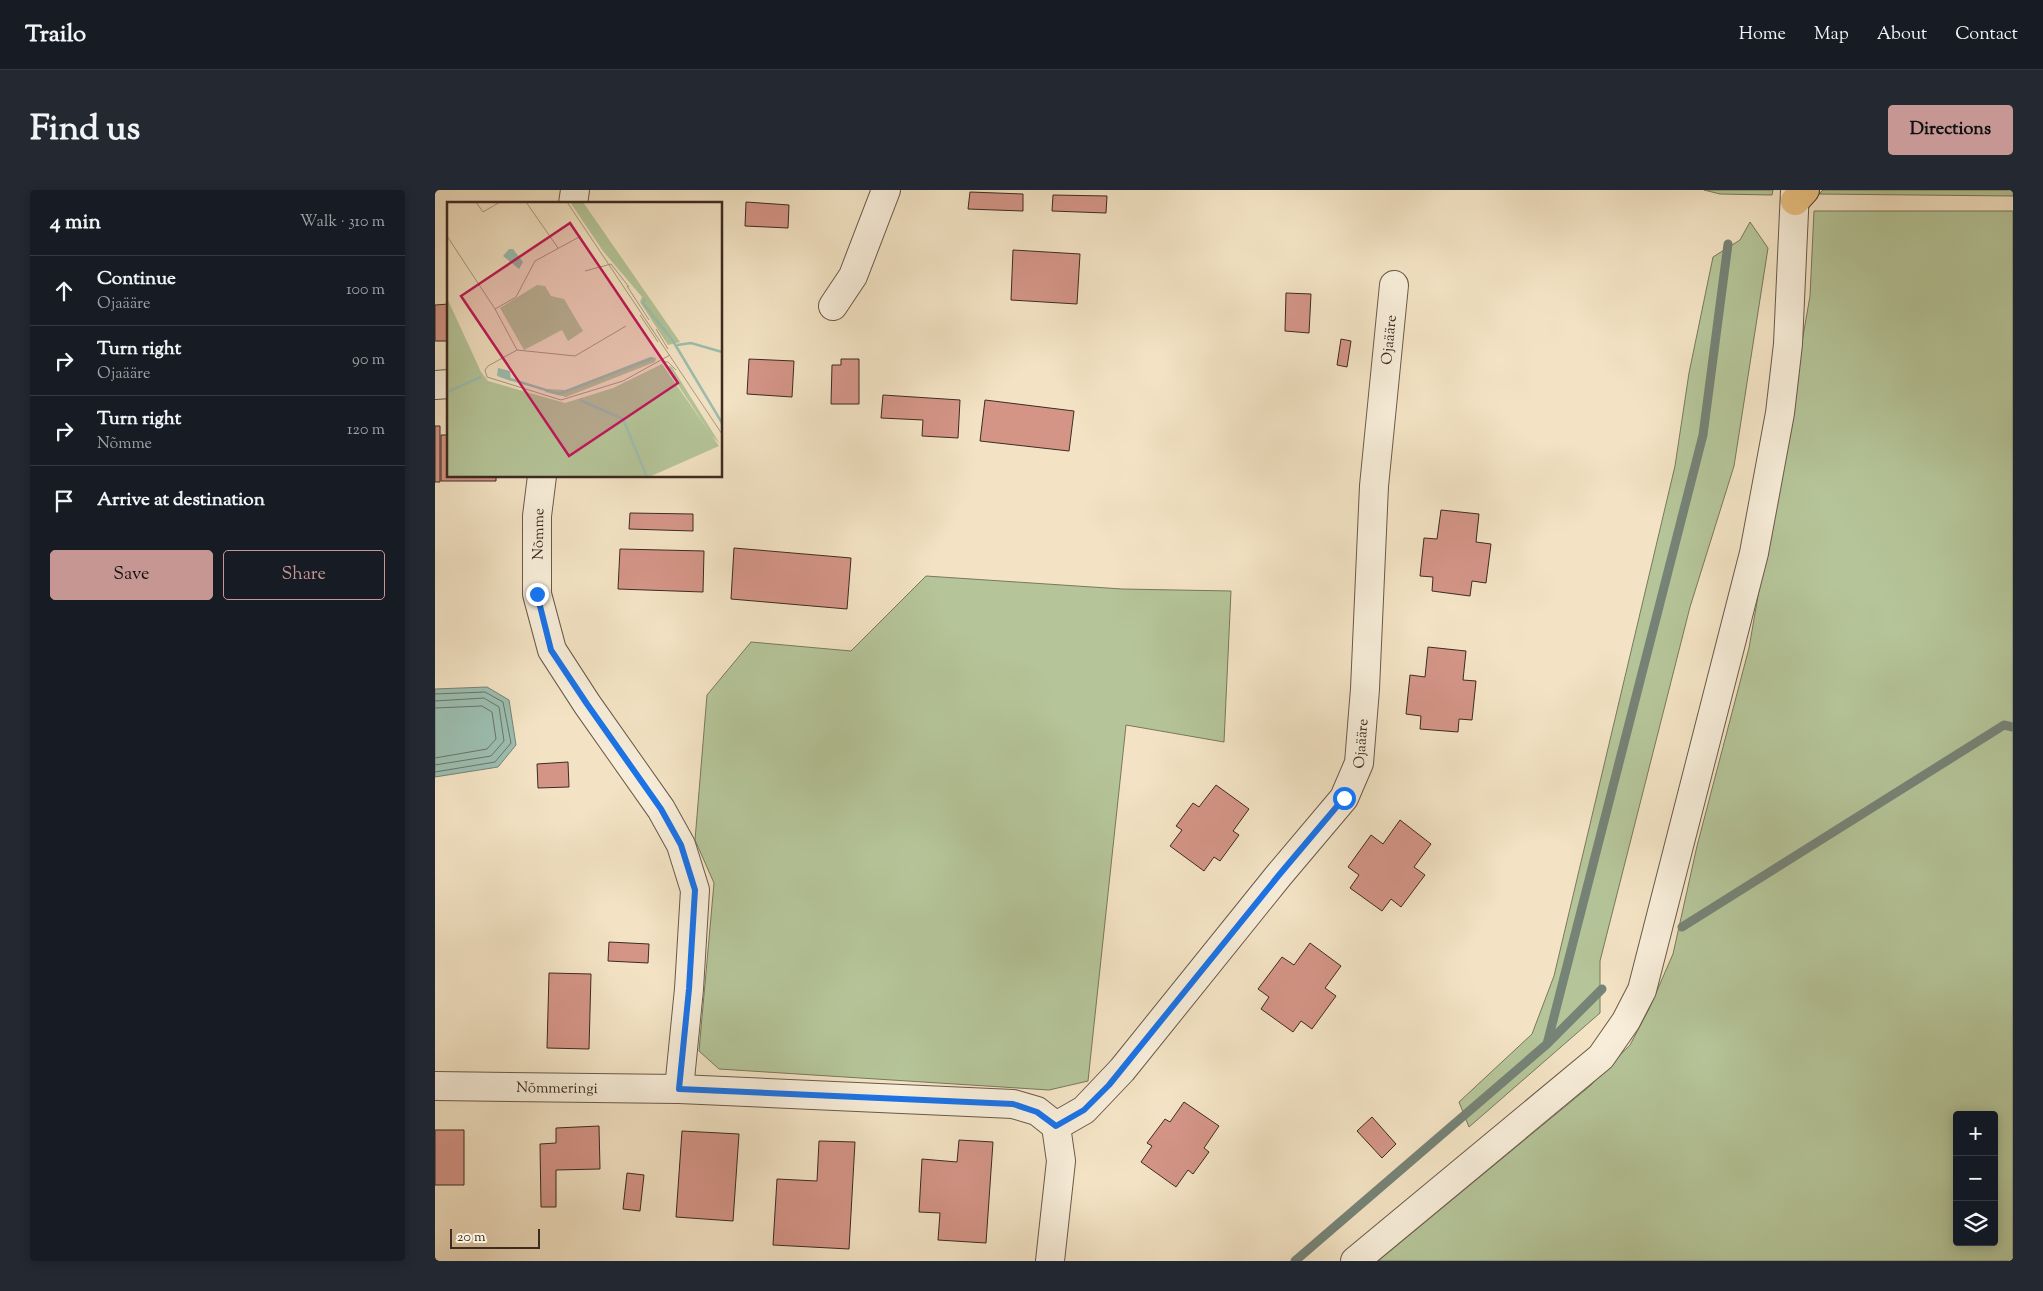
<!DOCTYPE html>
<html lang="en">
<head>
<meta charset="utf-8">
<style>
	:root { --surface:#171b24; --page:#242831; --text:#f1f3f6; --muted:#9ea1a6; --line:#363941; --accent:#c59692 }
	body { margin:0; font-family:"Sorts Mill Goudy",serif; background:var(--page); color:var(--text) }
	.controls { position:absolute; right:15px; bottom:15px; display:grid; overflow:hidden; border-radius:5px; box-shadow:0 2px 12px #0003 }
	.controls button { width:45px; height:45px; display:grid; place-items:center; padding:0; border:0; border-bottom:1px solid var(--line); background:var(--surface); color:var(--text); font:25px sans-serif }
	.scale { position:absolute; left:15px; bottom:12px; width:90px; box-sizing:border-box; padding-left:5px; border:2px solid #3c2b21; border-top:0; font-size:14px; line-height:18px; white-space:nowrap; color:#3c2b21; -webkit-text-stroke:4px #f7edd9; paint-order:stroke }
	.stop { position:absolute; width:15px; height:15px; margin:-11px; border:4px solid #1a73e8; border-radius:50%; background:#fff }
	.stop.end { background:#1a73e8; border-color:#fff; box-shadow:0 1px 5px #0008 }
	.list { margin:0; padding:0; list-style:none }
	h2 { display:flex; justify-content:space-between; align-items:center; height:65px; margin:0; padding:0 20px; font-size:21px }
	h2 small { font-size:16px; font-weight:400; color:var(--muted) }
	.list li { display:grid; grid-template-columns:32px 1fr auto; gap:15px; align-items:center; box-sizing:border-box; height:70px; padding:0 20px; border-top:1px solid var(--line) }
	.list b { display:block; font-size:19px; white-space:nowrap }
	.list p { margin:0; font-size:16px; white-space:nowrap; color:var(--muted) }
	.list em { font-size:16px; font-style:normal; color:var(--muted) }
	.actions { display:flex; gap:10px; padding:15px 20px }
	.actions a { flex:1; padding:11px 0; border:1px solid var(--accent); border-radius:5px; text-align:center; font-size:18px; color:var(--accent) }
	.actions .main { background:var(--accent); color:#111 }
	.icon { flex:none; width:28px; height:28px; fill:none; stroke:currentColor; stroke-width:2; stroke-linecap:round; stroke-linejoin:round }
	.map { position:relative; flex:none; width:1578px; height:1071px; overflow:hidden; border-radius:5px }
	header { display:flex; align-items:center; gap:30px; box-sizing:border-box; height:70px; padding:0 25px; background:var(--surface); border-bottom:1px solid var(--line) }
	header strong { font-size:24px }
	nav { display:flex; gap:28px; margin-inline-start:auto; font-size:18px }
	.intro { display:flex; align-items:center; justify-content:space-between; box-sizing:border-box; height:120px; padding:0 30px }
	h1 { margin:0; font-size:35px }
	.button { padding:12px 22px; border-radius:5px; background:var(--accent); color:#111; font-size:18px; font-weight:700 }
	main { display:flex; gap:30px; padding:0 30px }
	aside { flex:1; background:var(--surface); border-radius:5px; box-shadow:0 2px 12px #0003 }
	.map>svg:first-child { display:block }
	.green { fill:#b5c599; stroke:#78785d; fill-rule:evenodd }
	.water { fill:#9cbeb0; stroke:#768377 }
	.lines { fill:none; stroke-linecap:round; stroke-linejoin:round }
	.shore { stroke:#6c7468; stroke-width:1 }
	.stream { stroke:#768377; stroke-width:9 }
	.building { fill:#d49587; stroke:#3c2b21 }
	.minor-casing { stroke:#6a594a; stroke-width:30 }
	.major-casing { stroke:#3c2b21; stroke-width:30 }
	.minor { stroke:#f7edd9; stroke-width:28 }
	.major { stroke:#eac282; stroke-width:28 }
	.route { stroke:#1a73e8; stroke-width:6 }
	.labels { text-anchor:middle; stroke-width:5; stroke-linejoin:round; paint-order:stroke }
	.street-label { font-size:15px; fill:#3c2b21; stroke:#f7edd9 }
	.inset-river { fill:none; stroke:#9cbeb0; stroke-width:2.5 }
	.inset-road { fill:none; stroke:#aa9983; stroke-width:1 }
	.view { fill:#c2185b; fill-opacity:0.15; stroke:#c2185b; stroke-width:2.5 }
	.inset-edge { fill:none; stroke:#3c2b21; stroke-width:2.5 }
</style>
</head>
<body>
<header>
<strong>Trailo</strong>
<nav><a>Home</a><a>Map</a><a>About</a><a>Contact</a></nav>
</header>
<div class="intro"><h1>Find us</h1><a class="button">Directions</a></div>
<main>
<aside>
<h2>4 min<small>Walk · 310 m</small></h2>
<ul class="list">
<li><svg class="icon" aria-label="ahead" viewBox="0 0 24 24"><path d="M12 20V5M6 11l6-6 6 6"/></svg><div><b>Continue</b><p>Ojaääre</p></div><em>100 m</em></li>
<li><svg class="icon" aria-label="right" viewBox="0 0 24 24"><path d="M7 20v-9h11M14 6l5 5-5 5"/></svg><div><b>Turn right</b><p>Ojaääre</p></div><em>90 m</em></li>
<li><svg class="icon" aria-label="right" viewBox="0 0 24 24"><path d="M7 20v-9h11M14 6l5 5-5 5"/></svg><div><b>Turn right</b><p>Nõmme</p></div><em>120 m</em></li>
<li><svg class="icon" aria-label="arrive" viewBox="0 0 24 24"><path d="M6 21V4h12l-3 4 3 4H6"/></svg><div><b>Arrive at destination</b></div></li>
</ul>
<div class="actions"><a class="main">Save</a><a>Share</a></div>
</aside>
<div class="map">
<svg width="1578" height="1071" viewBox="0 0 1578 1071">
	<rect width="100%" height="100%" fill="#f3e3c4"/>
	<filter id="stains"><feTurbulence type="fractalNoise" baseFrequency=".004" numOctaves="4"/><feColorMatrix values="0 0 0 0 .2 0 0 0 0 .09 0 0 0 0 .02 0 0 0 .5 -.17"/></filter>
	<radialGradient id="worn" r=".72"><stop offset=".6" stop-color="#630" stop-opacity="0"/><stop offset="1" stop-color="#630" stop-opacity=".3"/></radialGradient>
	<!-- green -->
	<path class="green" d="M1269,0H1338L1337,5L1285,4Z
		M1388,0H1578V6L1384,4Z
		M1379,21H1578V1071H943L1155,896L1195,855L1214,819L1238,764L1262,656L1314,458L1375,106ZM1522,925H1559V1052H1522Z
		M1315,32L1333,58L1299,276L1255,417L1165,771V823L1034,937L1024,912L1097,844L1119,786L1240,276L1254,183L1278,67L1305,50Z
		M491,386L687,399L796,401L789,552L691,535L653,891L614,900L284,879L264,861L279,693L260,650L272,505L316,452L416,461Z"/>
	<!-- water -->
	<path class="water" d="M52,497L74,510L81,555L63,577L0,587V499Z"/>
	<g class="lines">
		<!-- shore -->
		<path class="shore" d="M0,504L50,502L68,512L76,553L60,572L0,582
			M0,511L49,508L64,517L69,551L56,566L0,575
			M0,518L47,516L57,522L61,549L52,559L0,568"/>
		<!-- stream -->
		<path class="stream" d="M1247,737L1569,535L1578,537
			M1112,854L1167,799
			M860,1071L1112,854L1268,245L1293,54"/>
	</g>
	<!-- building -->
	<path class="building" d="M535,2L588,4V21L533,19Z
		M618,5L672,6L671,23L617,21Z
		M311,12L354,15L353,38L310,36Z
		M578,60L645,64L642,114L576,110Z
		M851,103L876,104L874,143L850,141Z
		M14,114V151H0V115Z
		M906,149L916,151L912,177L902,175Z
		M314,169L359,171L357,207L312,204Z
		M406,169H424V214H396L397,175H406Z
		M448,205L525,210L523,248L487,246L488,230L446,228Z
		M550,210L639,221L634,261L545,251Z
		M0,236H5V292H0Z
		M6,245H14V286H61V291H6Z
		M1006,320L1044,324L1041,352L1056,354L1051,393L1037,391L1035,406L997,401L998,387L985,386L989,348L1002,349Z
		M195,323L258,324V341L194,339Z
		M299,358L416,368L412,419L296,409Z
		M185,359L269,361L268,402L183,399Z
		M993,457L1031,461L1028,490L1041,491L1037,530L1024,529L1023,542L985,539L986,526L971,524L975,485L990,487Z
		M133,572L134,597L103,598L102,574Z
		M781,595L814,619L798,641L804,645L785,671L779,667L769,681L735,656L747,640L741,636L758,613L764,617Z
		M965,630L996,654L979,677L990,685L966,717L956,709L947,721L915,698L924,685L913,677L936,645L948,654Z
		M174,752L214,754L213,773L173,771Z
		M875,753L906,776L890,798L901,806L877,839L866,831L858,842L826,819L834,807L823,799L847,767L859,775Z
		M114,783L156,784L154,859L112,858Z
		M749,912L784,936L769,958L774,962L758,984L753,980L741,997L706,972L717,956L712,953L730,929L735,932Z
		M937,927L961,954L947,968L922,941Z
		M164,936L165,979L121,980V1017H106L105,954L121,953V938Z
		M0,940H29V995H0Z
		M247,941L304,944L298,1031L241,1027Z
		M524,950L558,952L551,1053L503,1050L505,1023L484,1022L487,969L522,972Z
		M384,951L420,952L414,1059L338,1055L342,989L382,991Z
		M192,983L209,985L205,1021L188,1019Z"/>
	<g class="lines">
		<!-- minor casing -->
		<g class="minor-casing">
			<g id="minor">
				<path d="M138,14L140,0"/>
				<path d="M398,116L418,86L451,0"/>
				<path d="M0,195L14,194"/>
				<path d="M107,286L102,326V404L117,460L152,514L226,619L246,655L260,700L254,799L244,899"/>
				<path id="s1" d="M0,896L244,899L578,914L602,921L621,936"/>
				<path id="s2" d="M621,936L649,920L687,880L844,685L909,608L924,573L930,499L939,296L959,95"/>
				<path d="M615,1071L626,971L621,936"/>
				<path d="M920,1071L1166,867L1191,831L1207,800L1319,363L1345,223L1353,154L1360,0"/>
			</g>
		</g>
		<!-- major casing -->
		<g class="major-casing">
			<path id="major" d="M1360,11L1370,0"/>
		</g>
		<!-- minor -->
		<use href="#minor" class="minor"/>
		<!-- major -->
		<use href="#major" class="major"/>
	</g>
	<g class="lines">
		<!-- route -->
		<path class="route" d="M102,404L116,460L152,514L226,619L246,655L260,700L254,799L244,899L578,914L602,922L621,936L649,920L674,895L844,685L909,608"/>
	</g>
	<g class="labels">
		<!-- street labels -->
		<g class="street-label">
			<text dy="5" stroke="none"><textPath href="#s2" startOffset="901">Ojaääre</textPath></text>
			<text transform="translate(103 344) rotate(-89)" y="5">Nõmme</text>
			<text dy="5" stroke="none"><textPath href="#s2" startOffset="496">Ojaääre</textPath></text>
			<text dy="5" stroke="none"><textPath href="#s1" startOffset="122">Nõmmeringi</textPath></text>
		</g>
	</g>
	<!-- overview -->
	<g transform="translate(12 12)">
		<rect width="275" height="275" fill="#f3e3c4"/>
		<path d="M123,0H136L233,140L221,143L193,100L195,95L156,49ZM90,83L98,84L104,94L117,97L136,129L121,139L115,128L77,148L53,106ZM0,96L34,170L41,179L118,201L166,186L215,162L272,244L202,275H0ZM203,155L209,156L208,160L119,195L98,190L100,187L119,188ZM217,162L225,165L273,242L265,234Z" fill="#b5c599"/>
		<path d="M62,47H66L76,60L72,67L56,54ZM51,166L63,169L64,179L50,174Z" fill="#9cbeb0"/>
		<path class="inset-river" d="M198,97L196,101L226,139L275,221M230,143L244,141L275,150M63,177L112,192L206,156M0,190L34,175M133,198L176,217L200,275"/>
		<path class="inset-road" d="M29,0L36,10L53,0M79,0L111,46M120,0L275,232M0,34L48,107L70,148M138,69L164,62L182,85M180,84L202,118M48,107L69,95L88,59L134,34M193,113L211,140M209,127L221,147M70,148L41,164L38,168L40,175L114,198L176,179L223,153M70,148L128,154L179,124M215,160H221L229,168"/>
		<path class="view" d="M123,21L231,181L122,254L14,94Z"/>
		<rect width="275" height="275" class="inset-edge"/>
	</g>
	<rect width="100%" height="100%" filter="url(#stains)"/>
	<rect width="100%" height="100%" fill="url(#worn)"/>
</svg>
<div class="controls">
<button>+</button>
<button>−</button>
<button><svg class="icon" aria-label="layers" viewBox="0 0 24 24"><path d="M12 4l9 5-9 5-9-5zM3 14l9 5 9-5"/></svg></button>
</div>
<div class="scale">20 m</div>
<div class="stop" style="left:909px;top:608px"></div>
<div class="stop end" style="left:102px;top:404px"></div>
</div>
</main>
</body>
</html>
